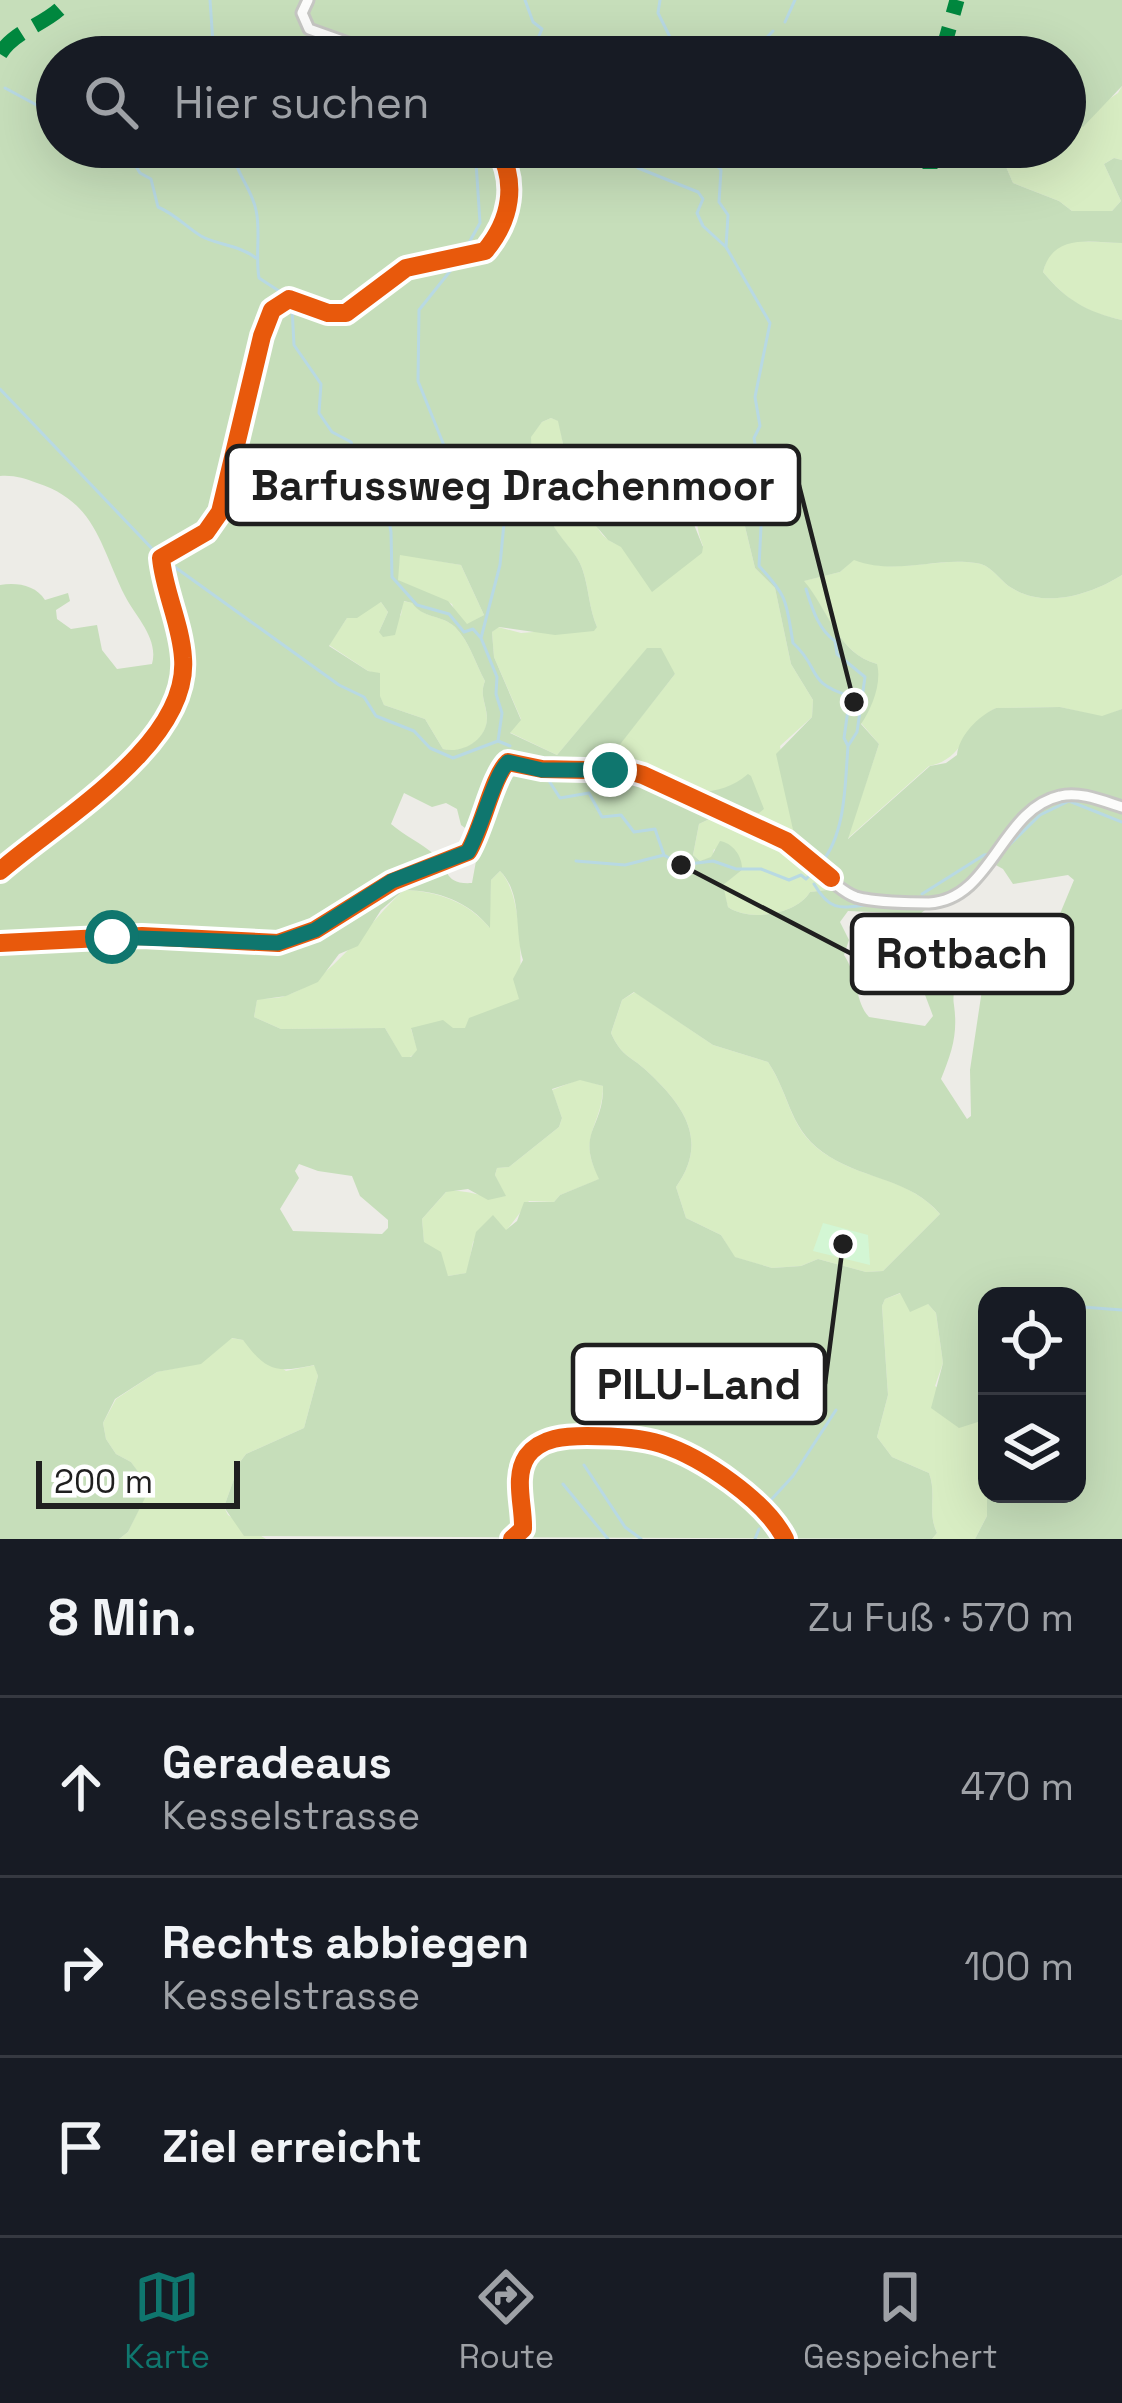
<!DOCTYPE html>
<html lang="de">
<head>
<meta charset="utf-8">
<style>
	:root { --surface:#171b24; --page:#242831; --text:#f1f3f6; --muted:#9ea1a6; --line:#363941; --accent:#0f766e }
	body { margin:0; font-family:"Space Grotesk",sans-serif; background:var(--page); color:var(--text) }
	.controls { position:absolute; right:36px; bottom:36px; display:grid; overflow:hidden; border-radius:24px; box-shadow:0 12px 48px #0002 }
	.controls button { width:108px; height:108px; display:grid; place-items:center; padding:0; border:0; border-bottom:3px solid var(--line); background:var(--surface); color:var(--text); font:60px sans-serif }
	.scale { position:absolute; left:36px; bottom:30px; width:204px; box-sizing:border-box; padding-left:12px; border:6px solid #1f1f1f; border-top:0; font-size:33px; line-height:42px; white-space:nowrap; color:#1f1f1f; -webkit-text-stroke:9px #fff; paint-order:stroke }
	.stop { position:absolute; width:36px; height:36px; margin:-27px; border:9px solid #0f766e; border-radius:50%; background:#fff }
	.stop.end { background:#0f766e; border-color:#fff; box-shadow:0 3px 12px #0008 }
	.list { margin:0; padding:0; list-style:none }
	h2 { display:flex; justify-content:space-between; align-items:center; height:156px; margin:0; padding:0 48px; font-size:51px }
	h2 small { font-size:39px; font-weight:400; color:var(--muted) }
	.list li { display:grid; grid-template-columns:78px 1fr auto; gap:36px; align-items:center; box-sizing:border-box; height:180px; padding:0 48px; border-top:3px solid var(--line) }
	.list b { display:block; font-size:45px; white-space:nowrap }
	.list p { margin:0; font-size:39px; white-space:nowrap; color:var(--muted) }
	.list em { font-size:39px; font-style:normal; color:var(--muted) }
	.icon { flex:none; width:66px; height:66px; fill:none; stroke:currentColor; stroke-width:2; stroke-linecap:round; stroke-linejoin:round }
	.map { position:relative; flex:none; width:1122px; height:1539px; overflow:hidden }
	.search { position:absolute; background:var(--surface); box-shadow:0 12px 48px #0002; left:36px; right:36px; top:36px; height:132px; display:flex; align-items:center; gap:30px; box-sizing:border-box; padding:0 42px; border-radius:66px; color:var(--muted); font-size:45px }
	.sheet { height:696px; background:var(--surface) }
	nav { display:flex; justify-content:space-around; align-items:center; box-sizing:border-box; height:168px; border-top:3px solid var(--line); background:var(--surface); font-size:33px; color:var(--muted) }
	nav a { display:grid; justify-items:center; gap:6px }
	nav .on { color:var(--accent) }
	.map>svg:first-child { display:block }
	.grass { fill:#d8edc3 }
	.forest { fill:#c6deba; fill-rule:evenodd }
	.park { fill:#d3f6d4 }
	.lines { fill:none; stroke-linecap:round; stroke-linejoin:round }
	.stream { stroke:#b8d9e3; stroke-width:3 }
	.minor-casing { stroke:#c6c6c3; stroke-width:15 }
	.minor { stroke:#fcfcfb; stroke-width:9 }
	.quiet { stroke:#00873e; stroke-width:15; stroke-dasharray:30 15; stroke-linecap:butt }
	.cycleway-casing { stroke:#fff; stroke-width:26 }
	.cycleway { stroke:#e8590c; stroke-width:18 }
	.route { stroke:#0f766e; stroke-width:15 }
	.leader { fill:none; stroke:#1f1f1f; stroke-width:4.5 }
	.callout-dot { fill:#1f1f1f; stroke:#fff; stroke-width:4.5 }
	.callout { fill:#fff; stroke:#1f1f1f; stroke-width:4.5 }
	.callout-label { font-size:42px; text-anchor:middle; font-weight:bold; fill:#1f1f1f }
</style>
</head>
<body>
<div class="map">
<svg width="1122" height="1539" viewBox="0 0 1122 1539">
	<rect width="100%" height="100%" fill="#edece7"/>
	<!-- grass -->
	<path class="grass" d="M1122,86V160L1114,158L1104,164L1121,201L1112,211H1072L1059,201L1013,183L1004,162L1015,147H1065V92L1073,100L1075,122L1118,93Z
		M1076,241L1122,243V320C1087,313 1066,300 1043,272C1048,251 1056,246 1076,241Z
		M551,418L559,421L563,444L589,459C591,479 589,508 597,526C611,560 674,547 703,546C693,522 698,503 693,476L705,460L736,457L744,465L742,514L755,568L775,588L791,664L813,700L812,717L780,746L796,843L845,878L827,890L810,892C796,915 749,922 728,907L722,885L742,870L714,849L712,858L700,861L693,855L699,824L728,810L758,813L748,775C705,812 647,781 603,765L675,674L647,649L557,755L509,732L521,719L494,657L492,632L498,627L521,633L597,627C589,608 589,590 583,571C577,551 559,540 552,522C542,498 531,464 530,437L542,422Z
		M400,554L461,565L484,615L467,625L456,615L452,604L397,580Z
		M854,559C897,576 933,557 976,563C990,565 996,575 1006,584C1041,611 1090,595 1122,575V709L1102,717L1060,707L996,708C963,725 966,759 929,766L847,839L879,744L861,723L877,664C837,653 828,609 803,581L840,572Z
		M403,601L412,603C424,619 441,614 455,627C470,642 475,663 485,681C479,696 487,704 487,720C486,741 461,755 443,749L425,719L384,705L380,697V674L368,671L329,645L347,618L381,602L388,612L379,632L401,615Z
		M500,871C523,894 522,968 519,1000L466,1028L411,1029L418,1051L410,1057L402,1058L385,1028L281,1029L254,1017L257,999C265,998 277,999 285,996C331,982 369,921 404,890C437,891 468,902 489,927L491,880Z
		M635,992L713,1045L768,1062C792,1098 788,1132 830,1157C867,1180 907,1177 940,1214L883,1271L866,1272L818,1259L801,1266L772,1268L734,1257L721,1235L686,1218L676,1187C708,1142 686,1108 649,1073C632,1056 622,1058 611,1033L622,1000Z
		M580,1079L603,1086C603,1126 575,1137 600,1179L560,1195L554,1202L529,1201L506,1231L493,1216L473,1242L467,1273L448,1276L424,1243L422,1219L447,1191C469,1189 483,1199 505,1196L495,1175L497,1168L509,1167L559,1127L562,1118L552,1090Z
		M901,1293L928,1304L936,1313L943,1363L935,1386L981,1421L987,1435V1516L975,1539H932L937,1533C927,1512 937,1495 929,1473L892,1457L877,1437L888,1395L882,1306L885,1299Z
		M231,1338L243,1340L286,1371L315,1365L318,1376L304,1428L246,1454L240,1462L224,1507L228,1515L266,1539H119L128,1532L149,1488L131,1462L116,1454L106,1439L103,1423L116,1399L157,1372L201,1363Z"/>
	<!-- forest -->
	<path class="forest" d="M0,0H1122V86L1083,127L1075,122L1073,100L1065,92V57H57V147H1015L1004,162L1013,183L1059,201L1072,211H1112L1121,201L1104,164L1114,158L1122,160V243C1089,242 1053,233 1043,272C1066,300 1087,312 1122,320V575C1090,595 1041,611 1006,584C996,575 990,565 976,563C933,557 897,576 854,560L840,572L804,581C829,610 837,653 877,664C882,683 872,708 861,724L879,744L848,839L930,766L946,763L957,755C959,736 977,717 996,708L1060,707L1102,716L1122,709V1539H975L987,1516V1492L1077,1494V1296H987V1435L981,1421L959,1428L931,1408L943,1363L936,1313L928,1304L910,1312L900,1293L885,1299L882,1306L888,1395L877,1437L892,1457L929,1473C937,1495 927,1512 937,1533L932,1539L244,1536L224,1507L240,1462L246,1454L304,1428L318,1376L314,1365C276,1373 267,1372 243,1340L232,1338L201,1364L157,1372L115,1399L103,1423L106,1439L116,1454L131,1462L150,1488L128,1532L119,1539H0V585C16,582 36,585 45,600L68,593L70,601L56,610L57,619L71,629L97,625L102,650L117,669L152,664C159,639 136,617 125,596C100,546 96,502 37,483C24,478 14,475 0,476ZM551,418L558,421L563,444L589,459L585,475L596,526L608,540L621,547L652,592L702,553L703,547L693,522L698,502L693,475L705,461L718,468L736,457L744,465L742,514L755,568L775,588L791,664L813,700L812,717L776,754L796,843L844,878L827,890L810,892C796,915 749,922 728,907L723,885L742,870C743,857 733,843 720,841L711,857L700,861L693,855L699,824L728,810L759,813L764,809L751,776L748,774C705,811 649,781 604,765L675,674L661,648H647L557,755L510,733L521,720L494,657L492,632L499,627L555,635L594,631L597,627C589,608 589,590 583,571C577,551 559,539 552,522C542,498 531,463 531,437L542,422ZM400,555L461,565L484,615L467,624L448,601L398,580ZM404,601L412,603C423,619 441,614 455,627C470,642 475,663 485,681C479,696 487,704 487,719C486,741 461,754 443,749L425,719L384,705L380,696V673L368,671L329,646L347,618H357L381,602L388,612L379,632L383,637L395,635ZM404,793L432,807L446,803L457,809L461,825L480,839L472,883C442,885 450,867 435,855C421,843 405,836 391,824ZM985,859L1003,869L1013,884L1068,875L1074,880L1057,921L1008,923L994,932V969L983,983L970,1070L971,1116L967,1119L941,1079C952,1052 958,1034 954,1005C952,995 956,986 955,976L926,964L919,979L933,1016L925,1026L869,1017C855,1002 858,976 844,955L849,940L840,922L848,911L920,914C944,894 967,886 985,859ZM500,871C523,894 514,931 523,960L513,979L519,999L469,1018L465,1028H453L443,1020L411,1028L417,1050L411,1057H402L385,1028L281,1029L254,1017L257,1000L286,996L318,982L339,954L358,946L381,910L404,890C439,891 468,901 490,928L491,880ZM634,992L713,1045L768,1062C792,1098 788,1131 830,1157C867,1180 910,1179 940,1214L883,1271L866,1272L818,1259L801,1266L772,1268L735,1257L721,1235L686,1218L676,1187C708,1142 686,1108 649,1073C632,1056 622,1058 611,1033L622,1000ZM580,1080L603,1086C604,1129 575,1131 599,1179L560,1195L554,1202H524L517,1221L506,1230L493,1215L476,1232L466,1273L448,1276L441,1252L424,1242L422,1219L446,1192L468,1189L488,1200L506,1196L495,1175L497,1168L509,1167L559,1127L562,1118L552,1089ZM299,1164L318,1171L352,1176L360,1196L388,1220V1228L382,1234L293,1231L280,1209L299,1178L295,1171Z"/>
	<!-- park -->
	<path class="park" d="M823,1223L868,1235L870,1265L813,1251Z"/>
	<g class="lines">
		<!-- stream -->
		<path class="stream" d="M210,0L214,57
			M525,0L533,22L542,29L536,43L538,57
			M660,0L658,13L671,39L667,57
			M785,22L795,0
			M748,57L773,31
			M5,88L57,116
			M124,147L140,173L151,179L158,207C175,214 186,227 201,236C217,245 239,245 256,258
			M233,147C234,173 251,186 256,210C261,231 255,255 259,278L279,291
			M622,147L638,168L698,192L703,199L697,213L703,226L726,247
			M709,147V158L721,170L719,202L728,215L726,247L770,323L755,397L760,426L754,438L763,488L759,566C789,598 786,602 793,643C822,669 804,682 850,696L844,738L848,746C845,783 846,834 821,863
			M466,248L480,223L475,147
			M459,260L419,310L418,381L445,448L486,492L504,523L500,565L481,638L497,677L496,694L502,713L498,741
			M292,308L294,345L321,384L319,413L332,432L351,442L361,470L382,483L391,532L392,577L417,605L449,614L464,632L473,629L481,638
			M0,389L159,556
			M165,560L339,685L364,697L376,716L414,731L430,748L453,758L498,741L510,746
			M806,589C812,608 818,629 835,641L837,654L865,677L857,732L848,746
			M544,773L560,798L589,793L602,817L621,815L634,832L655,829L664,855
			M1002,852L1040,815L1069,801L1122,822
			M576,861L625,865L664,855L681,865L713,861L736,869H761L789,880L801,875L806,879L817,868
			M814,884C831,913 841,908 872,904
			M922,894L984,855L993,854
			M1082,1307L1122,1310
			M584,1465L625,1527L641,1539
			M563,1484L608,1539
			M770,1501L793,1476L836,1410
			M755,1539L759,1529"/>
		<!-- minor casing -->
		<g class="minor-casing">
			<path id="minor" d="M308,0L302,13L309,29L351,44L413,57
				M0,871C56,822 190,744 183,658C181,624 164,591 161,558L206,532L220,512L262,336L272,310L289,299L328,313H346L406,268L485,251C511,220 518,182 497,147
				M0,943L142,936L278,943L315,930L392,882L468,852C482,830 493,775 508,762L542,769L629,771L643,775C690,796 740,816 785,841C809,854 833,889 856,897C872,902 912,903 929,903C992,900 1001,809 1060,796C1080,791 1103,801 1122,807"/>
		</g>
		<!-- minor -->
		<use href="#minor" class="minor"/>
		<!-- quiet -->
		<path class="quiet" d="M0,54C16,28 49,25 68,0
			M941,57L957,0
			M930,169V147"/>
		<!-- cycleway casing -->
		<g class="cycleway-casing">
			<path id="cycleway" d="M0,871C56,822 190,744 183,658C181,624 164,591 161,558L206,532L220,512L262,336L272,310L289,299L328,313H346L406,268L485,251C511,220 518,182 497,147
				M0,943L142,936L278,943L315,930L392,882L468,852C482,830 493,775 508,762L542,769L629,771L643,775L786,841L831,878
				M512,1539L523,1529C524,1506 513,1477 527,1456C541,1437 566,1436 587,1436C610,1436 639,1437 661,1444C702,1457 766,1501 785,1539"/>
		</g>
		<!-- cycleway -->
		<use href="#cycleway" class="cycleway"/>
	</g>
	<g class="lines">
		<!-- route -->
		<path class="route" d="M112,937L278,943L315,930L392,881L468,852C481,830 494,775 508,762L542,770H610"/>
	</g>
	<!-- callouts -->
	<path class="leader" d="M854 702L799 485M681 865L852 954M843 1244L825 1384"/>
	<g class="callout-dot">
		<circle cx="854" cy="702" r="12"/>
		<circle cx="681" cy="865" r="12"/>
		<circle cx="843" cy="1244" r="12"/>
	</g>
	<g class="callout">
		<rect x="227" y="446" width="572" height="78" rx="12"/>
		<rect x="852" y="915" width="220" height="78" rx="12"/>
		<rect x="573" y="1345" width="252" height="78" rx="12"/>
	</g>
	<g class="callout-label">
		<text x="513" y="500">Barfussweg Drachenmoor</text>
		<text x="962" y="968">Rotbach</text>
		<text x="699" y="1399">PILU-Land</text>
	</g>
</svg>
<div class="controls">
<button><svg class="icon" aria-label="locate" viewBox="0 0 24 24"><circle cx="12" cy="12" r="6"/><path d="M12 2v4M12 18v4M2 12h4M18 12h4"/></svg></button>
<button><svg class="icon" aria-label="layers" viewBox="0 0 24 24"><path d="M12 4l9 5-9 5-9-5zM3 14l9 5 9-5"/></svg></button>
</div>
<div class="scale">200 m</div>
<div class="stop" style="left:112px;top:937px"></div>
<div class="stop end" style="left:610px;top:770px"></div>
<div class="search"><svg class="icon" aria-label="search" viewBox="0 0 24 24"><circle cx="10" cy="10" r="6"/><path d="M15 15l6 6"/></svg>Hier suchen</div>
</div>
<section class="sheet">
<h2>8 Min.<small>Zu Fuß · 570 m</small></h2>
<ul class="list">
<li><svg class="icon" aria-label="ahead" viewBox="0 0 24 24"><path d="M12 20V5M6 11l6-6 6 6"/></svg><div><b>Geradeaus</b><p>Kesselstrasse</p></div><em>470 m</em></li>
<li><svg class="icon" aria-label="right" viewBox="0 0 24 24"><path d="M7 20v-9h11M14 6l5 5-5 5"/></svg><div><b>Rechts abbiegen</b><p>Kesselstrasse</p></div><em>100 m</em></li>
<li><svg class="icon" aria-label="arrive" viewBox="0 0 24 24"><path d="M6 21V4h12l-3 4 3 4H6"/></svg><div><b>Ziel erreicht</b></div></li>
</ul>
</section>
<nav>
<a class="on"><svg class="icon" aria-label="map" viewBox="0 0 24 24"><path d="M3 6l6-2 6 2 6-2v14l-6 2-6-2-6 2zM9 4v14M15 6v14"/></svg>Karte</a>
<a><svg class="icon" aria-label="directions" viewBox="0 0 24 24"><path d="M12 3l9 9-9 9-9-9zM9 14v-3h6M13 9l2 2-2 2"/></svg>Route</a>
<a><svg class="icon" aria-label="saved" viewBox="0 0 24 24"><path d="M7 4h10v16l-5-4-5 4z"/></svg>Gespeichert</a>
</nav>
</body>
</html>
